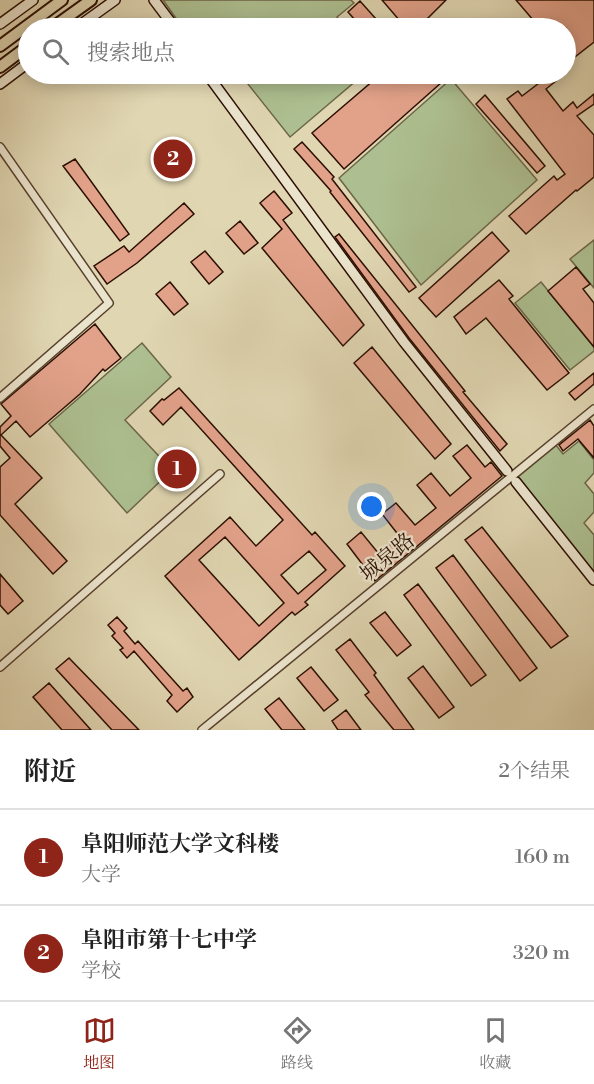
<!DOCTYPE html>
<html lang="zh">
<head>
<meta charset="utf-8">
<style>
	:root { --surface:#fff; --page:#f6f6f6; --text:#222; --muted:#767676; --line:#e0e0e0; --accent:#8f2418 }
	body { margin:0; font-family:"Libre Bodoni","Noto Serif SC",serif; background:var(--page); color:var(--text) }
	.you { position:absolute; left:372px; top:507px; width:21px; height:21px; margin:-15px; border:4px solid #fff; border-radius:50%; background:#1a73e8; box-shadow:0 0 0 9px #1a73e833 }
	.badge { display:grid; place-items:center; width:39px; height:39px; border-radius:50%; background:var(--accent); color:#fff; font-size:20px; font-weight:700 }
	.pin { position:absolute; translate:-50% -50%; border:3px solid #fff; box-shadow:0 2px 6px #0006 }
	.list { margin:0; padding:0; list-style:none }
	h2 { display:flex; justify-content:space-between; align-items:center; height:78px; margin:0; padding:0 24px; font-size:26px }
	h2 small { font-size:20px; font-weight:400; color:var(--muted) }
	.list li { display:grid; grid-template-columns:39px 1fr auto; gap:18px; align-items:center; box-sizing:border-box; height:96px; padding:0 24px; border-top:2px solid var(--line) }
	.list b { display:block; font-size:22px; white-space:nowrap }
	.list p { margin:0; font-size:20px; white-space:nowrap; color:var(--muted) }
	.list em { font-size:20px; font-style:normal; color:var(--muted) }
	.icon { flex:none; width:33px; height:33px; fill:none; stroke:currentColor; stroke-width:2; stroke-linecap:round; stroke-linejoin:round }
	.map { position:relative; flex:none; width:594px; height:730px; overflow:hidden }
	.search { position:absolute; background:var(--surface); box-shadow:0 3px 15px #0003; left:18px; right:18px; top:18px; height:66px; display:flex; align-items:center; gap:15px; box-sizing:border-box; padding:0 21px; border-radius:33px; color:var(--muted); font-size:22px }
	.sheet { height:270px; background:var(--surface) }
	nav { display:flex; justify-content:space-around; align-items:center; box-sizing:border-box; height:84px; border-top:2px solid var(--line); background:var(--surface); font-size:16px; color:var(--muted) }
	nav a { display:grid; justify-items:center; gap:3px }
	nav .on { color:var(--accent) }
	.map>svg:first-child { display:block }
	.green { fill:#adbf90; stroke:#6c6648; stroke-width:1.5 }
	.building { fill:#e2a28a; stroke:#2b0e00; stroke-width:1.5; fill-rule:evenodd }
	.lines { fill:none; stroke-linecap:round; stroke-linejoin:round }
	.street-casing { stroke:#58402c; stroke-width:10 }
	.secondary-casing { stroke:#2b0e00; stroke-width:12 }
	.primary-casing { stroke:#2b0e00; stroke-width:14 }
	.street { stroke:#ebe4cd; stroke-width:7 }
	.secondary { stroke:#ebe4cd; stroke-width:9 }
	.primary { stroke:#e0d6b2; stroke-width:10 }
	.labels { text-anchor:middle; stroke-width:4.5; stroke-linejoin:round; paint-order:stroke }
	.street-label { font-size:21px; fill:#2b0e00; stroke:#ebe4cd }
</style>
</head>
<body>
<div class="map">
<svg width="594" height="730" viewBox="0 0 594 730">
	<rect width="100%" height="100%" fill="#e0d6b2"/>
	<filter id="stains"><feTurbulence type="fractalNoise" baseFrequency=".00333" numOctaves="4"/><feColorMatrix values="0 0 0 0 .2 0 0 0 0 .09 0 0 0 0 .02 0 0 0 .5 -.17"/></filter>
	<radialGradient id="worn" r=".72"><stop offset=".6" stop-color="#630" stop-opacity="0"/><stop offset="1" stop-color="#630" stop-opacity=".3"/></radialGradient>
	<!-- green -->
	<path class="green" d="M163,0H351L354,3L337,17L346,28H183Z
		M240,74H364L290,137Z
		M451,79L537,180L421,285L339,178Z
		M594,240V288L570,259Z
		M541,282L594,347V351L570,370L515,303Z
		M142,343L171,377L125,420L172,470L127,513L49,424Z
		M579,441L594,460V473L585,483L594,494V512L584,523L594,535V573L517,476L555,444L563,454Z"/>
	<!-- building -->
	<path class="building" d="M382,0H446L418,28H406Z
		M516,0H594V42L566,64V28H540Z
		M360,1L384,28H362L348,12Z
		M381,74H451L344,169L312,133Z
		M538,74H550L556,81L546,89L563,111L573,102L577,108L594,94V104L577,116L594,135V177L577,191L576,190L526,234L509,216L554,176L557,180L565,174L507,99L518,91L522,96L543,80Z
		M485,95L545,166L537,173L476,104Z
		M302,142L334,177L332,179L416,287L409,292L330,192L331,191L294,149Z
		M75,159L129,234L120,241L63,166Z
		M274,191L292,213L283,220L364,325L343,346L262,248L282,229L260,203Z
		M184,203L194,214L137,263L107,284L94,266L124,246L129,252Z
		M240,221L258,243L244,254L226,233Z
		M492,232L509,251L436,317L419,298Z
		M339,234L465,391L463,392L507,444L500,451L409,338L335,237Z
		M205,251L223,272L209,284L191,262Z
		M576,267L590,284L583,289L594,303V347L548,291Z
		M499,280L513,296L509,299L569,373L547,390L486,318L466,334L454,317Z
		M170,282L188,304L174,315L156,294Z
		M95,324L121,358L105,371L103,369L80,394L30,437L16,421L1,435L42,478L15,504L67,561L53,574L0,515V467L10,458L0,446V427L11,416L1,404Z
		M372,347L451,444L435,459L354,363Z
		M594,373V384L575,400L569,393Z
		M179,388L312,535L315,532L345,566L305,602L308,605L295,615L292,612L239,660L165,576L230,517L256,546L283,520L181,407L163,425L150,411L162,399L164,400ZM225,537L284,603L259,626L199,560ZM309,551L326,570L298,594L281,575Z
		M590,420L594,426V458L578,439L563,451L559,445Z
		M467,445L485,467L491,462L502,476L375,581L347,544L361,532L379,554L400,537L382,514L396,503L415,525L436,508L417,485L431,473L450,496L471,478L453,456Z
		M482,527L568,636L551,648L465,540Z
		M453,555L537,668L520,681L436,568Z
		M0,574L23,601L8,614L0,605Z
		M418,584L486,675L471,686L404,595Z
		M385,612L411,645L397,656L370,623Z
		M117,617L127,628L124,631L135,644L138,641L183,691L187,688L193,697L177,712L167,701L172,695L134,651L127,658L120,650L123,648L112,636L115,633L108,625Z
		M350,639L376,673L374,675L414,730H394L365,695L369,692L336,650Z
		M69,658L139,730H112L56,669Z
		M423,666L454,707L439,718L408,678Z
		M311,667L338,700L324,711L297,678Z
		M49,683L91,730H62L33,697Z
		M279,698L305,730H282L265,709Z
		M346,710L361,730H338L332,721Z"/>
	<g class="lines">
		<!-- street casing -->
		<g class="street-casing">
			<path id="street" d="M0,147L109,303L0,398
				M0,667L220,474
				M202,730L594,409"/>
		</g>
		<!-- secondary casing -->
		<g class="secondary-casing">
			<path id="secondary" d="M154,0L175,28
				M0,24L33,0
				M76,28L115,0
				M207,74L404,342L507,471
				M0,84L28,63
				M516,482L594,580"/>
		</g>
		<!-- primary casing -->
		<g class="primary-casing">
			<path id="primary" d="M52,28L91,0
				M0,46L62,0
				M0,67L28,46"/>
		</g>
		<!-- street -->
		<use href="#street" class="street"/>
		<!-- secondary -->
		<use href="#secondary" class="secondary"/>
		<!-- primary -->
		<use href="#primary" class="primary"/>
	</g>
	<g class="labels">
		<!-- street labels -->
		<g class="street-label">
			<text transform="translate(387 557) rotate(-39)" y="7">城泉路</text>
		</g>
	</g>
	<rect width="100%" height="100%" filter="url(#stains)"/>
	<rect width="100%" height="100%" fill="url(#worn)"/>
</svg>
<div class="you"></div>
<div class="pin badge" style="left:177px;top:469px">1</div>
<div class="pin badge" style="left:173px;top:159px">2</div>
<div class="search"><svg class="icon" aria-label="search" viewBox="0 0 24 24"><circle cx="10" cy="10" r="6"/><path d="M15 15l6 6"/></svg>搜索地点</div>
</div>
<section class="sheet">
<h2>附近<small>2个结果</small></h2>
<ul class="list">
<li><span class="badge">1</span><div><b>阜阳师范大学文科楼</b><p>大学</p></div><em>160 m</em></li>
<li><span class="badge">2</span><div><b>阜阳市第十七中学</b><p>学校</p></div><em>320 m</em></li>
</ul>
</section>
<nav>
<a class="on"><svg class="icon" aria-label="map" viewBox="0 0 24 24"><path d="M3 6l6-2 6 2 6-2v14l-6 2-6-2-6 2zM9 4v14M15 6v14"/></svg>地图</a>
<a><svg class="icon" aria-label="directions" viewBox="0 0 24 24"><path d="M12 3l9 9-9 9-9-9zM9 14v-3h6M13 9l2 2-2 2"/></svg>路线</a>
<a><svg class="icon" aria-label="saved" viewBox="0 0 24 24"><path d="M7 4h10v16l-5-4-5 4z"/></svg>收藏</a>
</nav>
</body>
</html>
